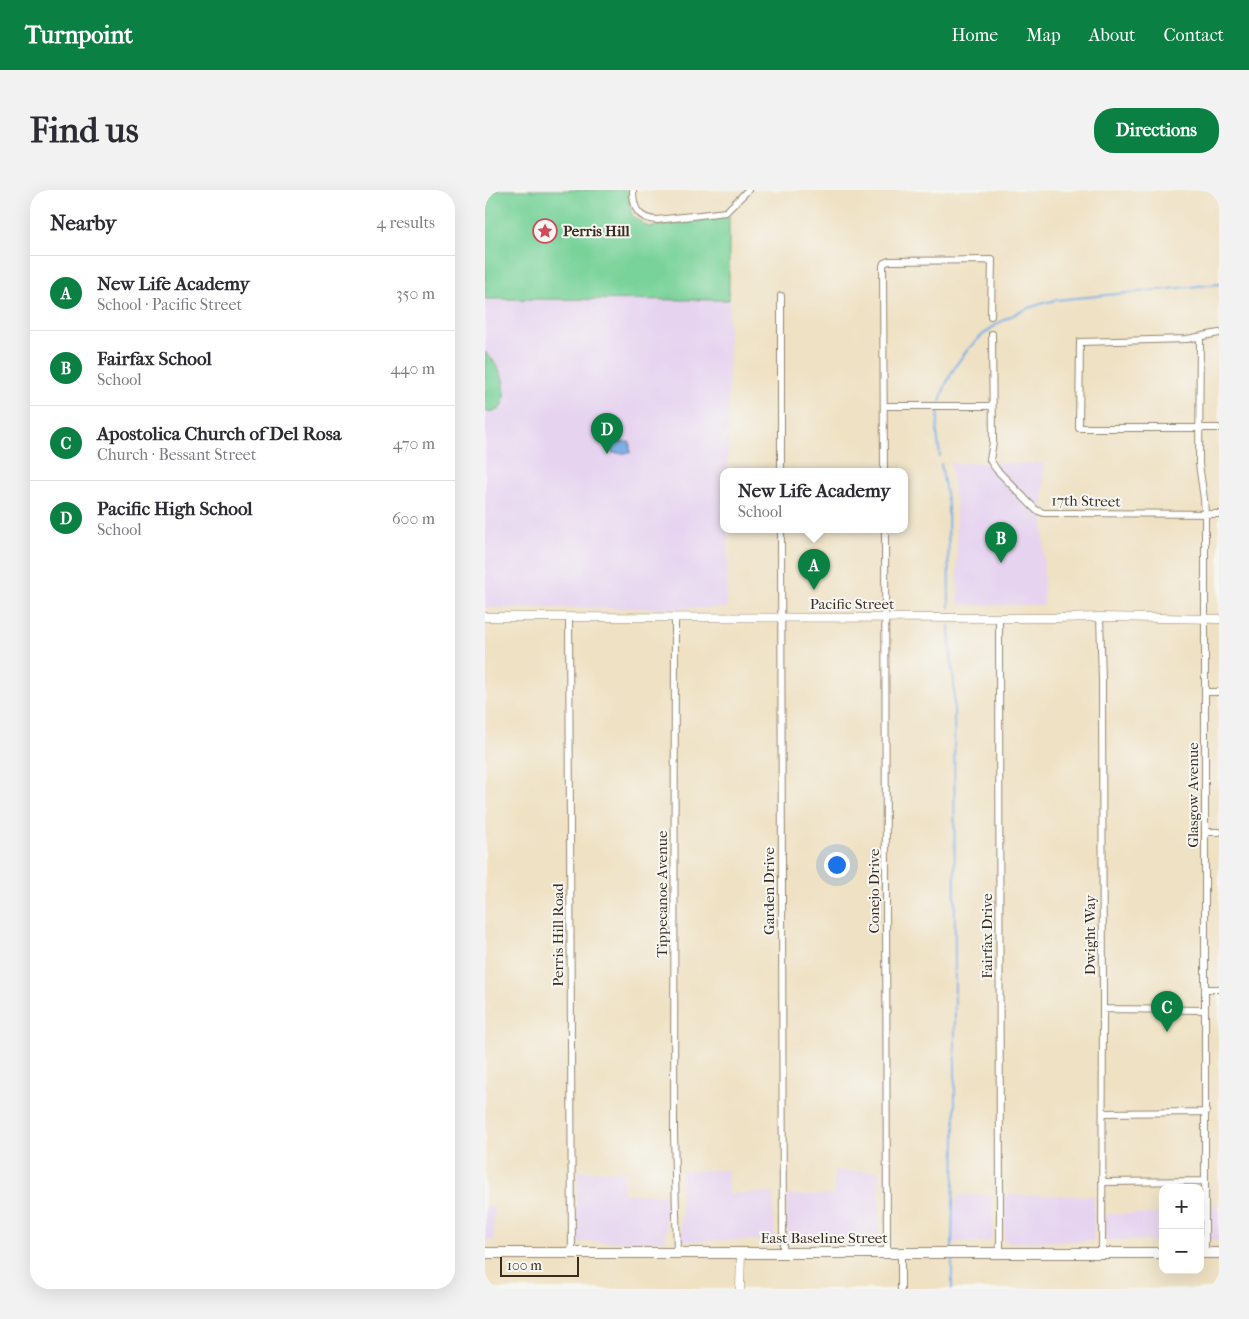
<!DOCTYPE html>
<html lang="en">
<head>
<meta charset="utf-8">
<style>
	:root { --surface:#fff; --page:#f2f2f3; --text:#2b2b33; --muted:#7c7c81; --line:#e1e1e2; --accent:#0b8043 }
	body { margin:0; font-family:"IM FELL French Canon",serif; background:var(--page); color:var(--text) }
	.controls { position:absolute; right:15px; bottom:15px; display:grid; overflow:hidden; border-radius:10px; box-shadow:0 5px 20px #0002 }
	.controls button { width:45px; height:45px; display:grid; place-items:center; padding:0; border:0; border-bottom:1px solid var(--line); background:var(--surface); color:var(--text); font:25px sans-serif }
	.scale { position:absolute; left:15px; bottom:12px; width:79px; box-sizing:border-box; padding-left:5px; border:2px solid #3b2a1e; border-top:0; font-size:14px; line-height:18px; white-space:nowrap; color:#3b2a1e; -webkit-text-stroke:4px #f6f6f2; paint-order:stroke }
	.you { position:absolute; left:351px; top:674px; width:18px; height:18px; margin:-12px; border:4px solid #fff; border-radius:50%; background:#1a73e8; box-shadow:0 0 0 8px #1a73e833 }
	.badge { display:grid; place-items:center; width:32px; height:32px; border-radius:50%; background:var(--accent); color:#fff; font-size:16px; font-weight:700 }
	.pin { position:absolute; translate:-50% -41px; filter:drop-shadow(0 1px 2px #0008) }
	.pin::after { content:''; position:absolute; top:26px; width:18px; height:15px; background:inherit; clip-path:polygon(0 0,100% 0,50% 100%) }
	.popup { position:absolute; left:235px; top:278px; width:188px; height:65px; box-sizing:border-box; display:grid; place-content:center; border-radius:10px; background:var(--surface); filter:drop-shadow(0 1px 4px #0005); font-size:16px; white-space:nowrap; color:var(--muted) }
	.popup b { font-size:19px; color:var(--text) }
	.popup::after { content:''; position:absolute; left:50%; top:100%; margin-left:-10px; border:10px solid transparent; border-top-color:var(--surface) }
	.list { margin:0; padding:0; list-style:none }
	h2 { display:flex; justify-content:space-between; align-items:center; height:65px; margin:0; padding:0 20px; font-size:21px }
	h2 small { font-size:16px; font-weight:400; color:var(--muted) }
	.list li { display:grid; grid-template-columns:32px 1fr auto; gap:15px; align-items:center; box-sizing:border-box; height:75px; padding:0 20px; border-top:1px solid var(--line) }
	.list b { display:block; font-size:19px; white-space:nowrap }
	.list p { margin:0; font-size:16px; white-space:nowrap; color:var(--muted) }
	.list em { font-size:16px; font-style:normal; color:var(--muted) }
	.map { position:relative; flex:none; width:734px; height:1099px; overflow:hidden; border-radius:20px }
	header { display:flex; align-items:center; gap:30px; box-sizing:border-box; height:70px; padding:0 25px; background:var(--accent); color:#fff }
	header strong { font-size:24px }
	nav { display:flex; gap:28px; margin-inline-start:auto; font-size:18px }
	.intro { display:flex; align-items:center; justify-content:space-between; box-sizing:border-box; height:120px; padding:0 30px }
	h1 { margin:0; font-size:35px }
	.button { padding:12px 22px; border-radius:20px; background:var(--accent); color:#fff; font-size:18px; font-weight:700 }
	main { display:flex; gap:30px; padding:0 30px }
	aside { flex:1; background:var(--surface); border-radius:20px; box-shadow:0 5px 20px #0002 }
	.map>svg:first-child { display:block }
	.built { fill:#e6d3f0 }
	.green { fill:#78d299; stroke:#5a7e5c }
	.water { fill:#79aee7; stroke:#5a6c82 }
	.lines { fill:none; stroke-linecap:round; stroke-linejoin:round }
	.stream { stroke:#79aee7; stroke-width:2 }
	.minor-casing { stroke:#958670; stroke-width:8 }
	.tertiary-casing { stroke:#958670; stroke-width:9 }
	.primary-casing { stroke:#958670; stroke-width:12 }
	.minor { stroke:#fff; stroke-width:6 }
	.tertiary { stroke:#fff; stroke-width:8 }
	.primary { stroke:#fff; stroke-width:10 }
	.labels { text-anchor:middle; stroke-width:4; stroke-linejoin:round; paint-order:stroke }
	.poi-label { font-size:15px; font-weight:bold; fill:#3b2a1e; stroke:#f6f6f2; text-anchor:start }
	.street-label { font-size:15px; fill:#3b2a1e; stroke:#f6f6f2 }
</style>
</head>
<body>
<header>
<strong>Turnpoint</strong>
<nav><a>Home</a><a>Map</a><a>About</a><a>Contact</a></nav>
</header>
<div class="intro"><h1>Find us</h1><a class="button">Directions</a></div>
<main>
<aside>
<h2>Nearby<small>4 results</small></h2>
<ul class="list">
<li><span class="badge">A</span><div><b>New Life Academy</b><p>School · Pacific Street</p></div><em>350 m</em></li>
<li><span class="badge">B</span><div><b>Fairfax School</b><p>School</p></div><em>440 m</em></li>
<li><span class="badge">C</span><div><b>Apostolica Church of Del Rosa</b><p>Church · Bessant Street</p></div><em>470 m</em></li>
<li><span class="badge">D</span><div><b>Pacific High School</b><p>School</p></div><em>600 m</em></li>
</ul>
</aside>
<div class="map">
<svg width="734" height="1099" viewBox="0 0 734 1099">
	<rect width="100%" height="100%" fill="#f6f6f2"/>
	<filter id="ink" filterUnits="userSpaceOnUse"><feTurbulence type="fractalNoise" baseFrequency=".02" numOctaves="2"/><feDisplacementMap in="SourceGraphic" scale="10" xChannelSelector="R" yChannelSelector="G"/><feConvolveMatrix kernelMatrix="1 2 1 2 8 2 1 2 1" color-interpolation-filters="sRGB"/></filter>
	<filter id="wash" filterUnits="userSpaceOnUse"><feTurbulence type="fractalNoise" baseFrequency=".0096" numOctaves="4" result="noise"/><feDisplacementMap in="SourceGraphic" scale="20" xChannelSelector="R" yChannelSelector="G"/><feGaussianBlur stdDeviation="1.12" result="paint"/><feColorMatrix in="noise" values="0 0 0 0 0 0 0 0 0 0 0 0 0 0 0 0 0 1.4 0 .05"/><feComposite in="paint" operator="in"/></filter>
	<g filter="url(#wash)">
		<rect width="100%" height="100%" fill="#efe1c3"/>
		<!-- built -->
		<path class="built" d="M0,109L244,110L243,281H239V339H243L242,418H0Z
			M465,273H558L559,415H473L471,313Z
			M243,980V1003H288L289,1050L196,1051V981Z
			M92,981H138V1004H181V1048L178,1051L94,1052L92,1050Z
			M349,981H394V1048L391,1050H302V1005H349Z
			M474,1005H507L508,1046L502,1052H468L469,1021Z
			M519,1005L609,1006V1051L523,1052L519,1048Z
			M724,1016L734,1017V1050H724Z
			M0,1017H9V1050H0Z
			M620,1024H678V1051L620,1050Z"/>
		<!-- green -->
		<path class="green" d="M0,0H142L147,25L163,37L244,26V110L0,109Z
			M0,162C17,176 26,202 14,220L0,222Z"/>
		<!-- water -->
		<path class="water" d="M133,232H137V247H119V233H133Z
			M128,252H145V263H127Z"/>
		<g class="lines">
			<!-- stream -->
			<path class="stream" d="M455,211C471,156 516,122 571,110L734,94
				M454,217L452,243L455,266
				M456,274L463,315L464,418
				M464,436L465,457L469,493C469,644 471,796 470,947C470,985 467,1023 467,1060
				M467,1068V1099"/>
		</g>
	</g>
	<g filter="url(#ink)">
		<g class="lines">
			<!-- minor casing -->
			<g class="minor-casing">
				<path id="minor" d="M148,0C148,18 153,29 172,30L241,22L263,0
					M734,143L702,149L595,152L594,238H734
					M507,144L508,252L505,270L511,279L551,320L559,323H586L734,324
					M715,147L714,274L719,309L720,324V1063
					M399,216H507
					M296,281V106
					M399,281L398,76L399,73L404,71L507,70L506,126
					M296,339L298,1063
					M400,339L402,1063
					M84,427L87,1063
					M190,427L189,943L192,1064
					M615,427L617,490L618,819L617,1063
					M514,428L515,1063
					M720,502H734
					M721,642H734
					M720,799H734
					M618,819L720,820
					M618,923L721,922
					M617,992L720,991
					M416,1099V1063"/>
			</g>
			<!-- tertiary casing -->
			<g class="tertiary-casing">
				<path id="tertiary" d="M0,427L570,428L615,427L734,429
					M255,1099L256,1063"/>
			</g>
			<!-- primary casing -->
			<g class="primary-casing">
				<path id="primary" d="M0,1063H678
					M715,1063H734"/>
			</g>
			<!-- minor -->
			<use href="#minor" class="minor"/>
			<!-- tertiary -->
			<use href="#tertiary" class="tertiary"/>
			<!-- primary -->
			<use href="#primary" class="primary"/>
		</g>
	</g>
	<!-- icons -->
	<defs>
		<g id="sight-ring" transform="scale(1.25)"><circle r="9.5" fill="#f6f6f2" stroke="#d1495b" stroke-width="1.5"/><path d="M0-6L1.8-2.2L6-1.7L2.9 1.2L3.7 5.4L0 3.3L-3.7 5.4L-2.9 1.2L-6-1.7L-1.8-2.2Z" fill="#d1495b"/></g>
	</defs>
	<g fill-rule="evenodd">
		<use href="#sight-ring" x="60" y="41"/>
	</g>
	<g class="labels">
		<!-- poi labels -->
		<g class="poi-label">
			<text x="78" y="46">Perris Hill</text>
		</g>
		<!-- street labels -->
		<g class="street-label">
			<text transform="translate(601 311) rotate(1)" y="5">17th Street</text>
			<text x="367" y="419">Pacific Street</text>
			<text transform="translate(708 605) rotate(-90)" y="5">Glasgow Avenue</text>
			<text transform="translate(284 701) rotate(-90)" y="5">Garden Drive</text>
			<text transform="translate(389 701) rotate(-90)" y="5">Conejo Drive</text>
			<text transform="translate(177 704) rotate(-90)" y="5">Tippecanoe Avenue</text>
			<text transform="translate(73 745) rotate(-90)" y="5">Perris Hill Road</text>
			<text transform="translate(605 745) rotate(-90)" y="5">Dwight Way</text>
			<text transform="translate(502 746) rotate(-90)" y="5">Fairfax Drive</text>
			<text x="339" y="1053">East Baseline Street</text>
		</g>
	</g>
</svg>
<div class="controls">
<button>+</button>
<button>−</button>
</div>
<div class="scale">100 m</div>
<div class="you"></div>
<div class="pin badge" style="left:329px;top:400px">A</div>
<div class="popup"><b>New Life Academy</b>School</div>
<div class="pin badge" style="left:516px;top:373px">B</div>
<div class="pin badge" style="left:682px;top:842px">C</div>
<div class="pin badge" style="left:122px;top:264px">D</div>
</div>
</main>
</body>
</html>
